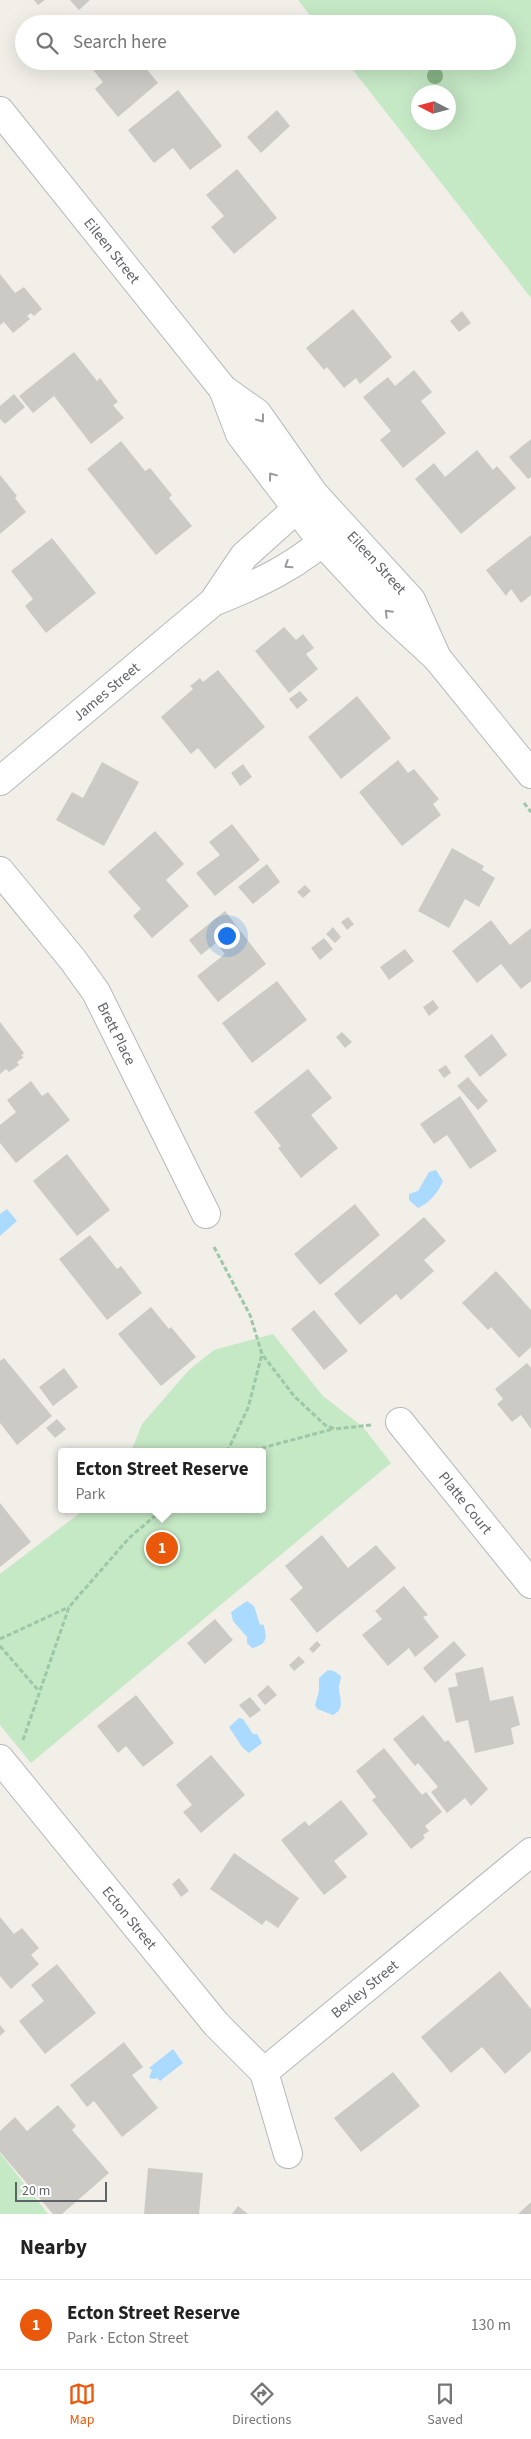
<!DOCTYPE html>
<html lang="en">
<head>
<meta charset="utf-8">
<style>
	:root { --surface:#fff; --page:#f6f6f6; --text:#222; --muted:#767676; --line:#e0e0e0; --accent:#ea580c }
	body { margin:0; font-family:"Source Sans 3",sans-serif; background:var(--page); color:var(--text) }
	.compass { position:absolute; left:411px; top:85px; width:45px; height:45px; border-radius:50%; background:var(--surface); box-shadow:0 5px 20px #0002; rotate:276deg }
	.scale { position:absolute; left:15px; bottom:12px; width:92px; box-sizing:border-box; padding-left:5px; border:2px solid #5f6368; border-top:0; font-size:14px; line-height:18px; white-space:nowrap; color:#5f6368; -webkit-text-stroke:4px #fff; paint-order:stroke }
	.you { position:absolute; left:226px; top:935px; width:18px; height:18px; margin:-12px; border:4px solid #fff; border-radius:50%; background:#1a73e8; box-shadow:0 0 0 8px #1a73e833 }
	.badge { display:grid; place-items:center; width:32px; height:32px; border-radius:50%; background:var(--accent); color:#fff; font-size:16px; font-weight:700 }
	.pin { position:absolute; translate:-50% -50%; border:2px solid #fff; box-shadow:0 1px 5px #0006 }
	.popup { position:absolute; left:58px; top:1448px; width:208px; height:65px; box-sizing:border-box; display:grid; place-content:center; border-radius:5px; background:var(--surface); filter:drop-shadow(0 1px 4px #0005); font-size:16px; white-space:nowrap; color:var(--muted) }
	.popup b { font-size:19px; color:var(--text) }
	.popup::after { content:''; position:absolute; left:50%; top:100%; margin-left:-10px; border:10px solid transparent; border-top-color:var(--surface) }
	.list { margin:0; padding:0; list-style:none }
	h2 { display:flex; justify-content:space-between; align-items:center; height:65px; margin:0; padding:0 20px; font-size:21px }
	h2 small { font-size:16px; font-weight:400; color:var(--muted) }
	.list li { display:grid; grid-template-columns:32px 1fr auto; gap:15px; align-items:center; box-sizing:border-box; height:90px; padding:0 20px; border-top:1px solid var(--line) }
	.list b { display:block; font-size:19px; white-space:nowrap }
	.list p { margin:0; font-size:16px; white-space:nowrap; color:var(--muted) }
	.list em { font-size:16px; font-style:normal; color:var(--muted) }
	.icon { flex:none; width:28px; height:28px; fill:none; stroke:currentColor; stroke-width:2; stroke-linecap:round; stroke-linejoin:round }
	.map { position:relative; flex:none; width:531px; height:2214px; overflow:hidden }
	.search { position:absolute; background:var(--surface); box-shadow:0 5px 20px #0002; left:15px; right:15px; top:15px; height:55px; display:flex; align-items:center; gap:12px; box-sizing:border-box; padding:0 18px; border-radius:28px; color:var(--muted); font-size:19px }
	.sheet { height:155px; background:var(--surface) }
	nav { display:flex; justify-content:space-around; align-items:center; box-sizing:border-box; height:70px; border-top:1px solid var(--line); background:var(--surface); font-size:14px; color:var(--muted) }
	nav a { display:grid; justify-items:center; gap:2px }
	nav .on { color:var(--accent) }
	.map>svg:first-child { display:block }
	.green { fill:#c5e8c5; fill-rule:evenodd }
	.water { fill:#aadaff }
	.building { fill:#cccac5 }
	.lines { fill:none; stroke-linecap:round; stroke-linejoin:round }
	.street-casing { stroke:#b5b8bc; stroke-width:30 }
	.secondary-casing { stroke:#b6babf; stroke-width:30 }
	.path { stroke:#9cc7a9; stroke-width:3; stroke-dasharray:5 2.5; stroke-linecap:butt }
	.street { stroke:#fff; stroke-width:28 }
	.secondary { stroke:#fff; stroke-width:28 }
	.tree { fill:#89b387 }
	.oneway { stroke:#979a9d }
	.labels { text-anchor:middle; stroke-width:5; stroke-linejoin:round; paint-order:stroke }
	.street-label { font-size:15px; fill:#5f6368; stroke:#fff }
</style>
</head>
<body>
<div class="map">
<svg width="531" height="2214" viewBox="0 0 531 2214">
	<rect width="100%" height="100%" fill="#f1efe8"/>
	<!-- green -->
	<path class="green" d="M298,0H531V298L346,61H507V24H317ZM448,92V122H418V92Z
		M273,1334L323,1396L363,1427L391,1463L31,1763L0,1725V1574L85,1509H262V1452H131L142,1424L189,1370L214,1350Z
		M0,2153L48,2214H0Z"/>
	<!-- water -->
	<path class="water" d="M436,1170L443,1181C439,1191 429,1204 418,1208L409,1200V1194L418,1191L429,1172Z
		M7,1209L17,1221L0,1236V1214Z
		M247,1601L254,1606L260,1625L263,1624C268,1637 267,1645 252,1648L247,1643V1637L233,1621L231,1612Z
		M328,1670L334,1671L341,1676C341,1679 340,1682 339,1685C338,1696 347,1708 333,1715L317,1709L315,1705L319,1691V1678Z
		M239,1718L243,1719L253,1734H257L262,1743L249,1753L242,1747L229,1727Z
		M173,2049L183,2063L160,2081L157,2078L153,2079L149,2078L152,2070L149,2068Z"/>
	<!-- building -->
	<path class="building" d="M34,0H45L38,5Z
		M70,0H90L79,10Z
		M86,61H140L158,83L118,117L95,89L103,82Z
		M178,90L222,146L190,170L173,148L154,163L128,130Z
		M277,110L290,126L261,153L247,137Z
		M237,169L277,218L234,254L211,227L224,216L206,195Z
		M0,274L15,293L24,287L42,309L34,316L31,313L27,316L30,319L13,333L4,322L0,325Z
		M353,309L392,357L360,384L356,378L344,388L327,367L324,370L306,348Z
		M462,311L471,323L459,332L450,321Z
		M74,352L97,381L100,378L118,402L113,405L124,418L91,444L54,396L33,413L19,396Z
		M414,370L432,392L421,401L446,433L403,468L380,440L391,431L363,397L388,377L395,386Z
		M14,394L25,407L5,424L0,419V406Z
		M531,439V477L528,479L509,457Z
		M121,441L145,471L150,468L172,495L169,498L192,526L156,555L87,469Z
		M477,450L493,470L497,466L516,488L461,534L415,479L434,463L445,477Z
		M0,475L17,496L15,498L26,512L0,534Z
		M531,535V595L521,603L511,589L506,596L486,570Z
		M52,538L96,593L46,633L25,606L33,599L11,571Z
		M284,627L296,640L303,634L314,648L306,654L318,669L289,693L255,651Z
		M218,670L265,727L215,769L198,748L191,754L161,717L193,689L190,686L200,678L203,682Z
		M300,691L308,700L297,709L289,699Z
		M357,696L391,738L341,779L308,737Z
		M398,760L408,773L414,769L439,799L433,804L441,815L402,846L359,792Z
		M102,762L139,782L104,846L56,820L72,792L83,798Z
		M243,764L252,777L240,786L231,773Z
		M232,824L260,860L215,896L196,873L220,855L209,842Z
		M155,831L184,864L166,880L189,906L152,938L133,916L141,909L108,872Z
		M452,848L484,866L482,870L495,878L479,907L465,899L449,928L418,911Z
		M267,864L280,882L253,904L238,887Z
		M305,885L311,891L303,898L297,892Z
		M225,911L266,964L218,1002L197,976L225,954L216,943L201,955L189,940Z
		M348,917L354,924L347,930L341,922Z
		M491,920L510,945L531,928V981L521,989L501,964L477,983L452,951Z
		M333,927L341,937L335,943L326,934Z
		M324,938L333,949L320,960L311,948Z
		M405,949L414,961L389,980L380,967Z
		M277,981L307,1020L252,1063L222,1023Z
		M433,1000L439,1008L429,1016L423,1007Z
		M0,1022L24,1053L21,1056L24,1057L17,1062L19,1065L9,1072L6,1069L0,1074Z
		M342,1032L352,1042L345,1048L336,1037Z
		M492,1034L507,1055L480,1077L464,1056Z
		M446,1065L451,1073L444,1078L438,1070Z
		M308,1069L332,1098L311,1115L338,1148L301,1178L278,1148L281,1146L254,1112Z
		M468,1077L488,1101L478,1110L457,1086Z
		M31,1081L42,1096L48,1092L70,1120L16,1163L0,1143V1125L16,1112L7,1100Z
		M460,1096L497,1151L470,1169L447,1135L434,1144L420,1124Z
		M67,1154L110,1210L77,1236L33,1181Z
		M355,1204L380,1235L320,1285L294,1254Z
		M424,1217L446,1241L424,1260L434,1271L401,1300L396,1294L360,1325L334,1294Z
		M90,1235L117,1269L121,1266L142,1293L107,1320L59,1259Z
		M496,1271L531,1310V1347L519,1358L491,1327L488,1330L462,1303Z
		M151,1307L169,1329L171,1327L196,1357L161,1386L118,1334Z
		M314,1310L348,1351L324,1370L291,1329Z
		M4,1358L52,1416L17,1445L0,1423V1361Z
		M527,1363L531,1368V1429L521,1415L512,1422L497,1404L503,1399L495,1389Z
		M64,1368L78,1387L53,1406L39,1387Z
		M57,1419L66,1429L55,1438L46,1428Z
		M0,1503L31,1542L0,1567Z
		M322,1535L348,1568L376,1545L396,1568L317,1633L290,1599L303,1588L285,1566Z
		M404,1586L428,1615L423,1617L439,1637L415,1657L409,1648L388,1666L362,1635L382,1619L375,1611Z
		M215,1619L233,1640L205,1664L187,1643Z
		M317,1641L321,1645L313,1653L309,1649Z
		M454,1641L466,1655L435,1683L423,1668Z
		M299,1656L305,1662L294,1671L289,1665Z
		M483,1667L490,1701L513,1696L520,1725L511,1728L514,1744L475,1753L468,1720L456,1723L448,1688L458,1686L455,1673Z
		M268,1685L277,1695L265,1705L257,1695Z
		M136,1695L174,1743L143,1767L126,1746L118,1753L97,1726Z
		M250,1697L261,1710L250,1718L239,1705Z
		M423,1715L445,1742L448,1740L488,1789L471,1806L465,1798L447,1813L431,1792L438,1787L418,1763L415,1766L393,1739Z
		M384,1748L422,1795L426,1792L442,1812L425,1826L429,1831L423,1835L425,1838L411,1849L372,1800L376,1797L356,1771Z
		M211,1755L245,1795L201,1833L183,1812L192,1805L176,1785Z
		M341,1800L368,1834L334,1861L347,1877L324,1895L281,1840L305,1821L309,1826Z
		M234,1853L299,1898L278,1928L266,1920L262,1925L210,1889Z
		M179,1878L189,1891L181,1897L172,1884Z
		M0,1917L14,1934L22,1928L39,1948L31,1955L39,1964L11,1989L0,1976Z
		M57,1964L96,2013L45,2054L19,2021L44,2001L31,1985Z
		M500,1971L531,2009V2051L505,2074L482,2047L451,2073L421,2037Z
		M0,2025L5,2031L0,2036Z
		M124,2042L143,2067L132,2075L158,2108L122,2137L94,2101L87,2107L70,2085Z
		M393,2072L420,2106L361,2152L334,2118Z
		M58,2105L76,2126L72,2130L109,2173L62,2214H53L0,2152V2131L15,2117L27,2131Z
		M148,2168L203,2173L199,2214H144Z
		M531,2202V2214H518Z
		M238,2206L248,2214H232Z"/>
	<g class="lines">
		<!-- street casing -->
		<g class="street-casing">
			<g id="street">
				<path id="s1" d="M0,871L73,960L96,992L206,1214"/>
				<path id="s2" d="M400,1422L531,1584"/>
				<path id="s3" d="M0,1759L216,2024L264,2072"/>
				<path id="s4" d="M288,2154L264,2072L531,1852"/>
			</g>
		</g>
		<!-- secondary casing -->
		<g class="secondary-casing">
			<g id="secondary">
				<path id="s5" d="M0,111L223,389L257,413L314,494L411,600L437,658"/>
				<path d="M223,389L240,434L323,543L388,613L437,658L531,774"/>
				<path d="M213,602C256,585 302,564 335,530"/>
				<path id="s6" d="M0,781L213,602L244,556L311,496"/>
			</g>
		</g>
		<!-- path -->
		<path class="path" d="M524,803L531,812
			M214,1247L250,1315L262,1354L294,1396L325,1425L335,1429L371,1425
			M227,1452L248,1408L262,1354
			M247,1452L333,1429
			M0,1639L69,1607
			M0,1646L38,1690
			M23,1740L69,1607L129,1538L163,1509"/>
		<!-- street -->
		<use href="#street" class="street"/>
		<!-- secondary -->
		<use href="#secondary" class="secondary"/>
	</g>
	<!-- trees -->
	<circle class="tree" cx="435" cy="76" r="8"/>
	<!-- one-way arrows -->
	<defs><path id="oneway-chevron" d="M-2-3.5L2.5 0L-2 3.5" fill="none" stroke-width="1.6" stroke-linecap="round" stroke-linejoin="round" transform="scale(1.25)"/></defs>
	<g class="oneway">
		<use href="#oneway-chevron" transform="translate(261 419) rotate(53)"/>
		<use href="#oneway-chevron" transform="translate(272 476) rotate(-127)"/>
		<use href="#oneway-chevron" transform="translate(288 565) rotate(147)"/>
		<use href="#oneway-chevron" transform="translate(388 613) rotate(-135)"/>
	</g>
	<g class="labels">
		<!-- street labels -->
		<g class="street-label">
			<text dy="5" stroke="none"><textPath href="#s5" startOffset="179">Eileen Street</textPath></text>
			<text dy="5" stroke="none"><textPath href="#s5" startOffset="590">Eileen Street</textPath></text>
			<text dy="5" stroke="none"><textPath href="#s6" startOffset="139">James Street</textPath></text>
			<text dy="5" stroke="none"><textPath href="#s1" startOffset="201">Brett Place</textPath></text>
			<text dy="5" stroke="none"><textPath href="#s2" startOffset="104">Platte Court</textPath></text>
			<text dy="5" stroke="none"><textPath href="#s3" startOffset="205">Ecton Street</textPath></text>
			<text dy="5" stroke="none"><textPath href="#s4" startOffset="216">Bexley Street</textPath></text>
		</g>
	</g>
</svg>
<svg class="compass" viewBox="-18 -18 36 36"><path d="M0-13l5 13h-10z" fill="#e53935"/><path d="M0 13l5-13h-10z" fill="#767676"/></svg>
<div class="scale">20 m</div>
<div class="you"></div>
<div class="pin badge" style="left:162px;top:1548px">1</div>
<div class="popup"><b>Ecton Street Reserve</b>Park</div>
<div class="search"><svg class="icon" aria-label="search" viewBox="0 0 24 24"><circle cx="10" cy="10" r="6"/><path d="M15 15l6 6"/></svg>Search here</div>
</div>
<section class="sheet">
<h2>Nearby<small></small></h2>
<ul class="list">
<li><span class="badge">1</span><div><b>Ecton Street Reserve</b><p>Park · Ecton Street</p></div><em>130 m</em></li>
</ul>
</section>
<nav>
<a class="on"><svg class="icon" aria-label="map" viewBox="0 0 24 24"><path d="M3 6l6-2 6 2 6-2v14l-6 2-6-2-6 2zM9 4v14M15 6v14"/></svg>Map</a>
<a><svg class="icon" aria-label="directions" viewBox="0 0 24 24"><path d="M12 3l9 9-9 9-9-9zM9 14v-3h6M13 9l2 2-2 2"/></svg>Directions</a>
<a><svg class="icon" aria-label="saved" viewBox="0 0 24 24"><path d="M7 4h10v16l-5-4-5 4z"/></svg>Saved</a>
</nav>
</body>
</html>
